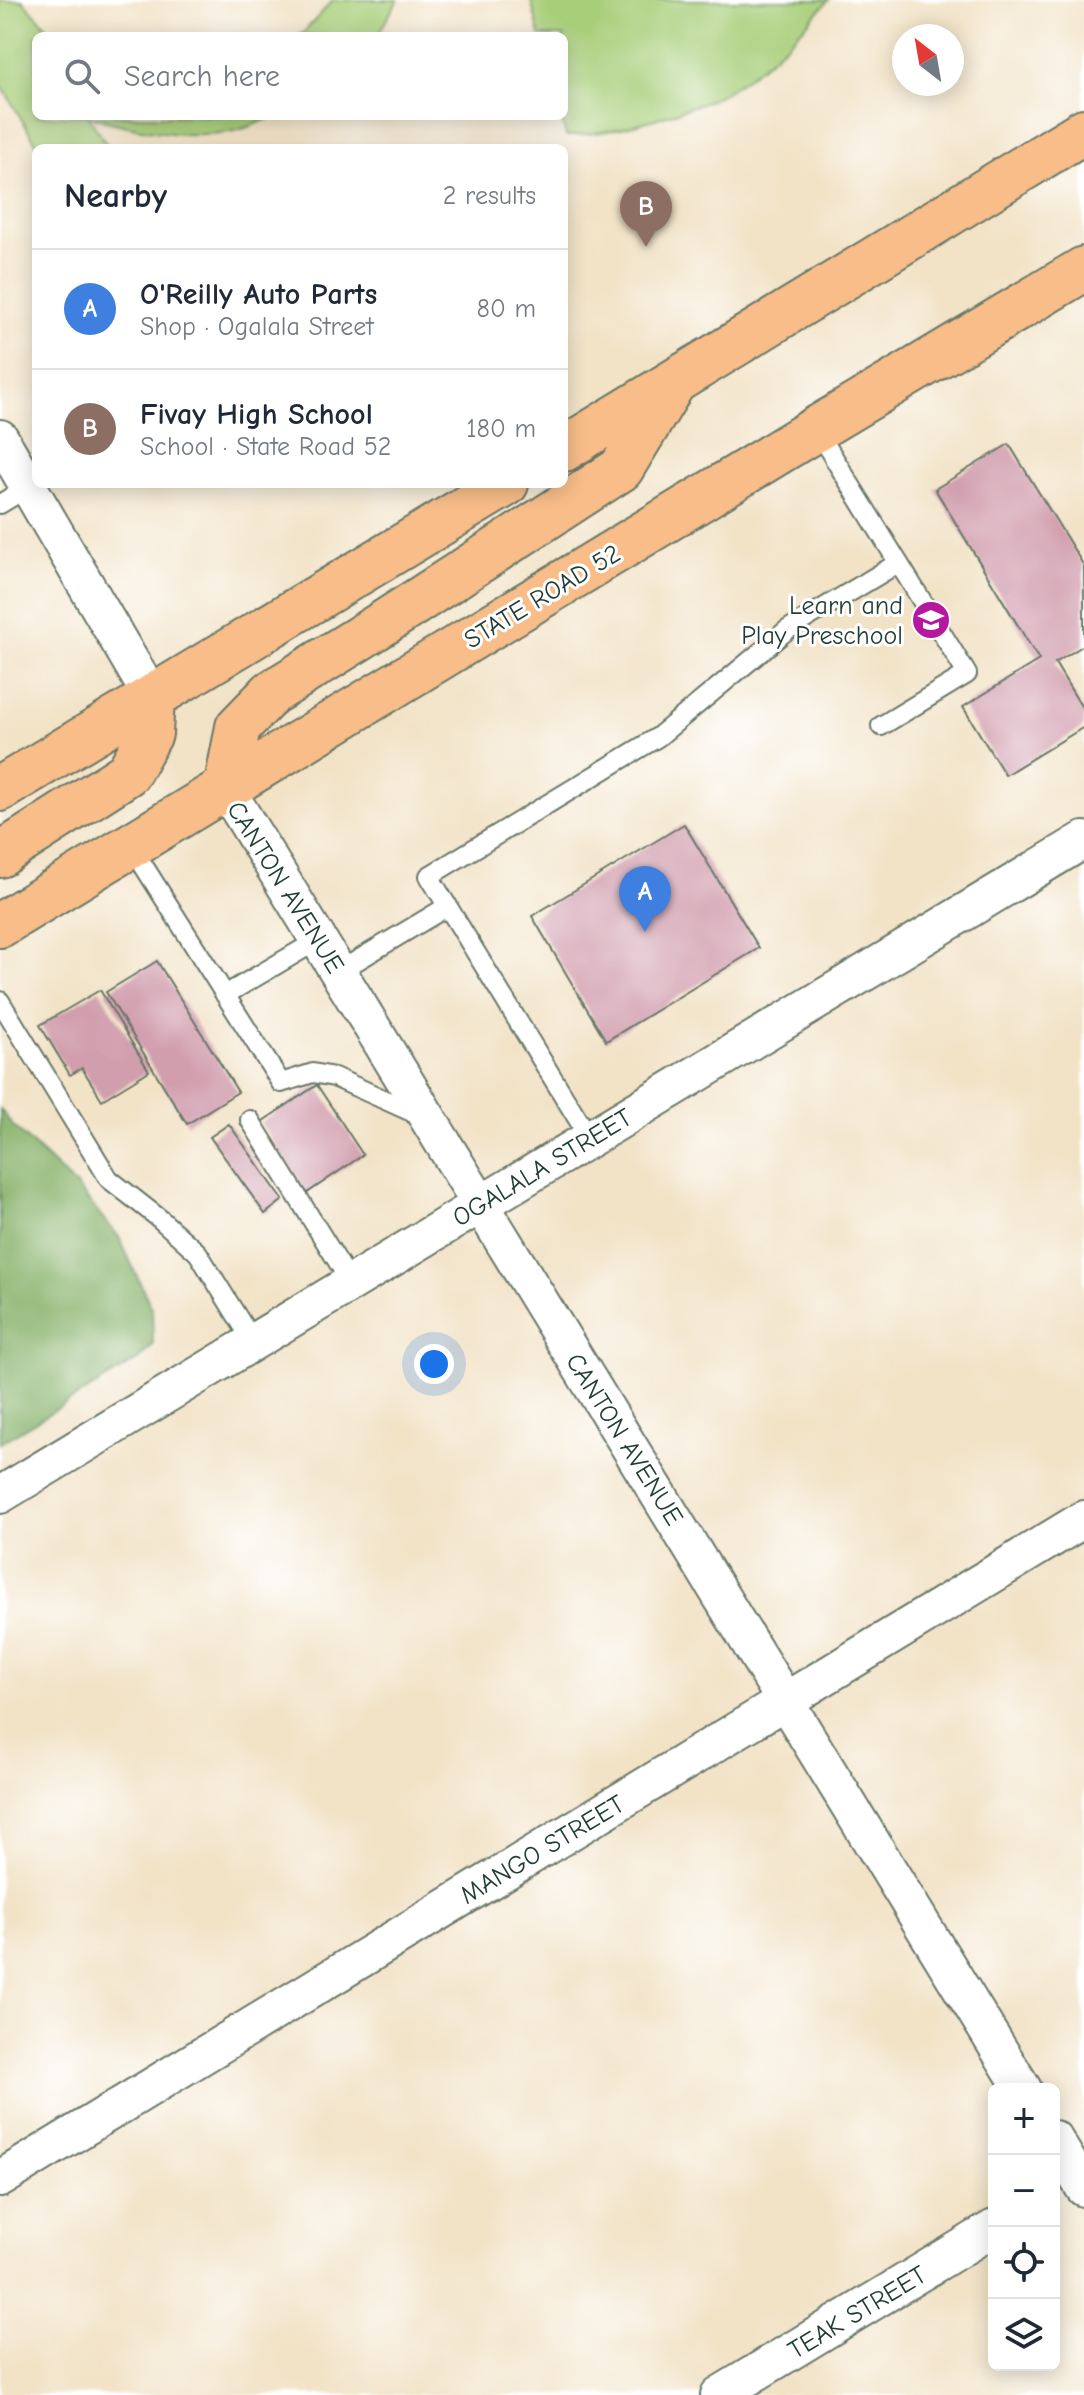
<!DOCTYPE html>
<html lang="en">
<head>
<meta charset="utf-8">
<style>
	:root { --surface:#fff; --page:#f6f6f7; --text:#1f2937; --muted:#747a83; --line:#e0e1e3; --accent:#ea580c }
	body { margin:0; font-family:"Comic Neue",sans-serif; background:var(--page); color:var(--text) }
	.controls { position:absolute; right:24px; bottom:24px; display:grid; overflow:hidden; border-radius:12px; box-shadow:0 4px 20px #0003 }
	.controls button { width:72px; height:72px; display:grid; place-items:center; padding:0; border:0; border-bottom:2px solid var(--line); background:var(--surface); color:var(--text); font:40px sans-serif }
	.compass { position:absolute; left:892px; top:24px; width:72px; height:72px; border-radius:50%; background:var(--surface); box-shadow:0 4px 20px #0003; rotate:329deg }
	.you { position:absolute; left:434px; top:1364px; width:28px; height:28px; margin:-20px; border:6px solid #fff; border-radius:50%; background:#1a73e8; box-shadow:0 0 0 12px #1a73e833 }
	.badge { display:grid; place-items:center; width:52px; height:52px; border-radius:50%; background:var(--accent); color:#fff; font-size:26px; font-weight:700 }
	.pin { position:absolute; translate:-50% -66px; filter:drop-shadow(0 2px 4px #0008) }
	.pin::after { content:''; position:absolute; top:42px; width:28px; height:24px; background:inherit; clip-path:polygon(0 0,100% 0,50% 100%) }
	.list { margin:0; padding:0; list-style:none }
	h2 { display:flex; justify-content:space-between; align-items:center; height:104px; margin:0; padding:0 32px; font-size:34px }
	h2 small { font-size:26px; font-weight:400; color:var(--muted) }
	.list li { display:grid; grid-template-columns:52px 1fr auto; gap:24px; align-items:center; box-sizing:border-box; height:120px; padding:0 32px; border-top:2px solid var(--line) }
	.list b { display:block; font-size:30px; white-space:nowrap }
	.list p { margin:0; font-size:26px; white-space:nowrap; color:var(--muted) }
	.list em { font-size:26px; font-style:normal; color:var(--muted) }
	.icon { flex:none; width:44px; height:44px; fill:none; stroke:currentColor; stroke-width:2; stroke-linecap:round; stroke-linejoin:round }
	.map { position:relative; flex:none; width:1084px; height:2395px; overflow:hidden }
	.search { position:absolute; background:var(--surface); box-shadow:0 4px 20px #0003; left:32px; top:32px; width:536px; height:88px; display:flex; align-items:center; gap:20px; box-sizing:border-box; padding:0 28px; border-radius:12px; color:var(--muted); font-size:30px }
	.panel { position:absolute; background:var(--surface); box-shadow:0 4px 20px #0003; left:32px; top:144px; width:536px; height:344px; border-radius:12px }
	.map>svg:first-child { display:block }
	.green { fill:#a7ce78; stroke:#638656; stroke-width:2 }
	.forest { fill:#85b168; stroke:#52774e; stroke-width:2 }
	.building { fill:#d19eae }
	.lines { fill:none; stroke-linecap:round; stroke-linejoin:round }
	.service-casing { stroke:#697767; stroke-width:22 }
	.minor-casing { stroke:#697767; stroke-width:40 }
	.primary-casing { stroke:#697767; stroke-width:48 }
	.service { stroke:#fff; stroke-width:18 }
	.minor { stroke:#fff; stroke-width:36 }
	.primary { stroke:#f8bd89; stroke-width:44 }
	.labels { text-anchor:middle; stroke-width:6; stroke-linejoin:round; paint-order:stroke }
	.street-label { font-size:26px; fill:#1f3d34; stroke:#fff }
	.poi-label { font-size:26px; fill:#1f3d34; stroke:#fff; text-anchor:end }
</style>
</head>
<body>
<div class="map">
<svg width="1084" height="2395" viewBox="0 0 1084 2395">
	<rect width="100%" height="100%" fill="#fff"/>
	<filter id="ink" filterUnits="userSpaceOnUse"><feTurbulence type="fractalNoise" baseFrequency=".0125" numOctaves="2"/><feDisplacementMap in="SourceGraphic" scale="16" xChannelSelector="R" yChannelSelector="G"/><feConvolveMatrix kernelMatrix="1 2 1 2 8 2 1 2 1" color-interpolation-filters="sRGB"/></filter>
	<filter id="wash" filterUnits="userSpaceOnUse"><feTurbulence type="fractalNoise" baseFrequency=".006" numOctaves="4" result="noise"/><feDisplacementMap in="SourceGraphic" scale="32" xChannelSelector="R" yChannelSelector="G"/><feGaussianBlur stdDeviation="1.8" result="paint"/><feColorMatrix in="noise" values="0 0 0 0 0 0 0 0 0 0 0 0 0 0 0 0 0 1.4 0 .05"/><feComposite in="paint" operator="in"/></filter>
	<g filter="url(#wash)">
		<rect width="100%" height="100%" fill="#f2e3c7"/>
		<!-- green -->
		<path class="green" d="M0,0H22L56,36H36V116H276C261,121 245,130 229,132C181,139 133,129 88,116L109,148H39L0,83Z
			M333,0H398L377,36H298L304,32Z
			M531,0H829C798,35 757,75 716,97C707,102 696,105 687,108C647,123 608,134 566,136L561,116H564V36H540Z"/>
		<!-- forest -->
		<path class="forest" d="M0,1109L13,1126L76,1186L119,1237L152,1309L153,1345L138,1360L0,1443Z"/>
		<g id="blocks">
			<!-- building -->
			<path class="building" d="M1009,444L1084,566V645L1055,663L1084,711V727L1005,775L963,707L1039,660L935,489Z
				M684,824L759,948L606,1041L532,916Z
				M157,961L238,1092L187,1124L106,992Z
				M100,990L149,1071L102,1100L82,1068L70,1075L40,1025Z
				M317,1085L363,1155L307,1193L260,1123Z
				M229,1124L283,1200L265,1214L210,1137Z"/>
		</g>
	</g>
	<g filter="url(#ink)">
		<use href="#blocks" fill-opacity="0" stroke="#697767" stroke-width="2"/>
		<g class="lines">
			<!-- service casing -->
			<g class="service-casing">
				<path id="service" d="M816,429L967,674L881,726
					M0,504L28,487
					M131,846L281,1083L313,1073L334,1077L423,1117
					M338,972L448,906
					M225,995L318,940
					M0,1001L109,1179L160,1219L198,1253L253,1342
					M250,1120L351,1283
					M590,1139L429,876L658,737L787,630L898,563"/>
			</g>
			<!-- minor casing -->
			<g class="minor-casing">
				<path id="minor" d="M0,438L152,698
					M226,789L1023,2089
					M0,1495L1084,840
					M1054,2139L1084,2188
					M0,2179L1084,1519
					M719,2395L994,2228"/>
			</g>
			<!-- primary casing -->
			<g class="primary-casing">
				<path id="primary" d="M564,449L1084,131
					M0,789L506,484
					M226,789L238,727L271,693L382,624L621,469L674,382
					M0,855L128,773L150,734L152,698
					M0,925L816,429L1084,269"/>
			</g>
			<!-- service -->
			<use href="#service" class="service"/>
			<!-- minor -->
			<use href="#minor" class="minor"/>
			<!-- primary -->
			<use href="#primary" class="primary"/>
		</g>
	</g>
	<!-- icons -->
	<defs>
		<g id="school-disc" transform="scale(2)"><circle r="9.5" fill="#b5179e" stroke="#fff"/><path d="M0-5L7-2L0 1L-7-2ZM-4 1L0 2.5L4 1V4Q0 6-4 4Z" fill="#fff"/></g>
	</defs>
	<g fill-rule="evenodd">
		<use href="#school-disc" x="931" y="620"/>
	</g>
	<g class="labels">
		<!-- street labels -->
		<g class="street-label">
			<text transform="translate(542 596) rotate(-31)" y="9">STATE ROAD 52</text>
			<text transform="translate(286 887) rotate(58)" y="9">CANTON AVENUE</text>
			<text transform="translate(542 1167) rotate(-31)" y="9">OGALALA STREET</text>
			<text transform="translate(625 1439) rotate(58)" y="9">CANTON AVENUE</text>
			<text transform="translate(542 1849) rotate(-31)" y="9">MANGO STREET</text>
			<text transform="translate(857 2312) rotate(-31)" y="9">TEAK STREET</text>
		</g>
		<!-- poi labels -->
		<g class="poi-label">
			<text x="903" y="614">Learn and<tspan x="903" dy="30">Play Preschool</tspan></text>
		</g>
	</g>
</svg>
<div class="controls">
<button>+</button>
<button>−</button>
<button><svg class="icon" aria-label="locate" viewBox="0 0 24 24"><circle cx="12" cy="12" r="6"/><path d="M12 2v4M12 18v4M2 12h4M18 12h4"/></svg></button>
<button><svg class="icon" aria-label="layers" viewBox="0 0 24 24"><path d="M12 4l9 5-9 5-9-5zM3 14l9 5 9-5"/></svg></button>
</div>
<svg class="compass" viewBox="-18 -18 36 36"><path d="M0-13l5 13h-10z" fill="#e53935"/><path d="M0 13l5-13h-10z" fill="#747a83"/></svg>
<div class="you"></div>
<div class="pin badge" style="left:645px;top:932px;background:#3f7fe0">A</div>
<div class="pin badge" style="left:646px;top:247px;background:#8d6e63">B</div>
<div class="search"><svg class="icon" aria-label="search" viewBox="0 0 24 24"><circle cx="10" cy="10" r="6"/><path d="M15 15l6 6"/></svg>Search here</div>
<section class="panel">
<h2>Nearby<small>2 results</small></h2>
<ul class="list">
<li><span class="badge" style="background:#3f7fe0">A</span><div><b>O'Reilly Auto Parts</b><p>Shop · Ogalala Street</p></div><em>80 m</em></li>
<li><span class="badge" style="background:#8d6e63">B</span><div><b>Fivay High School</b><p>School · State Road 52</p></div><em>180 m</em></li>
</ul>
</section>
</div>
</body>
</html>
